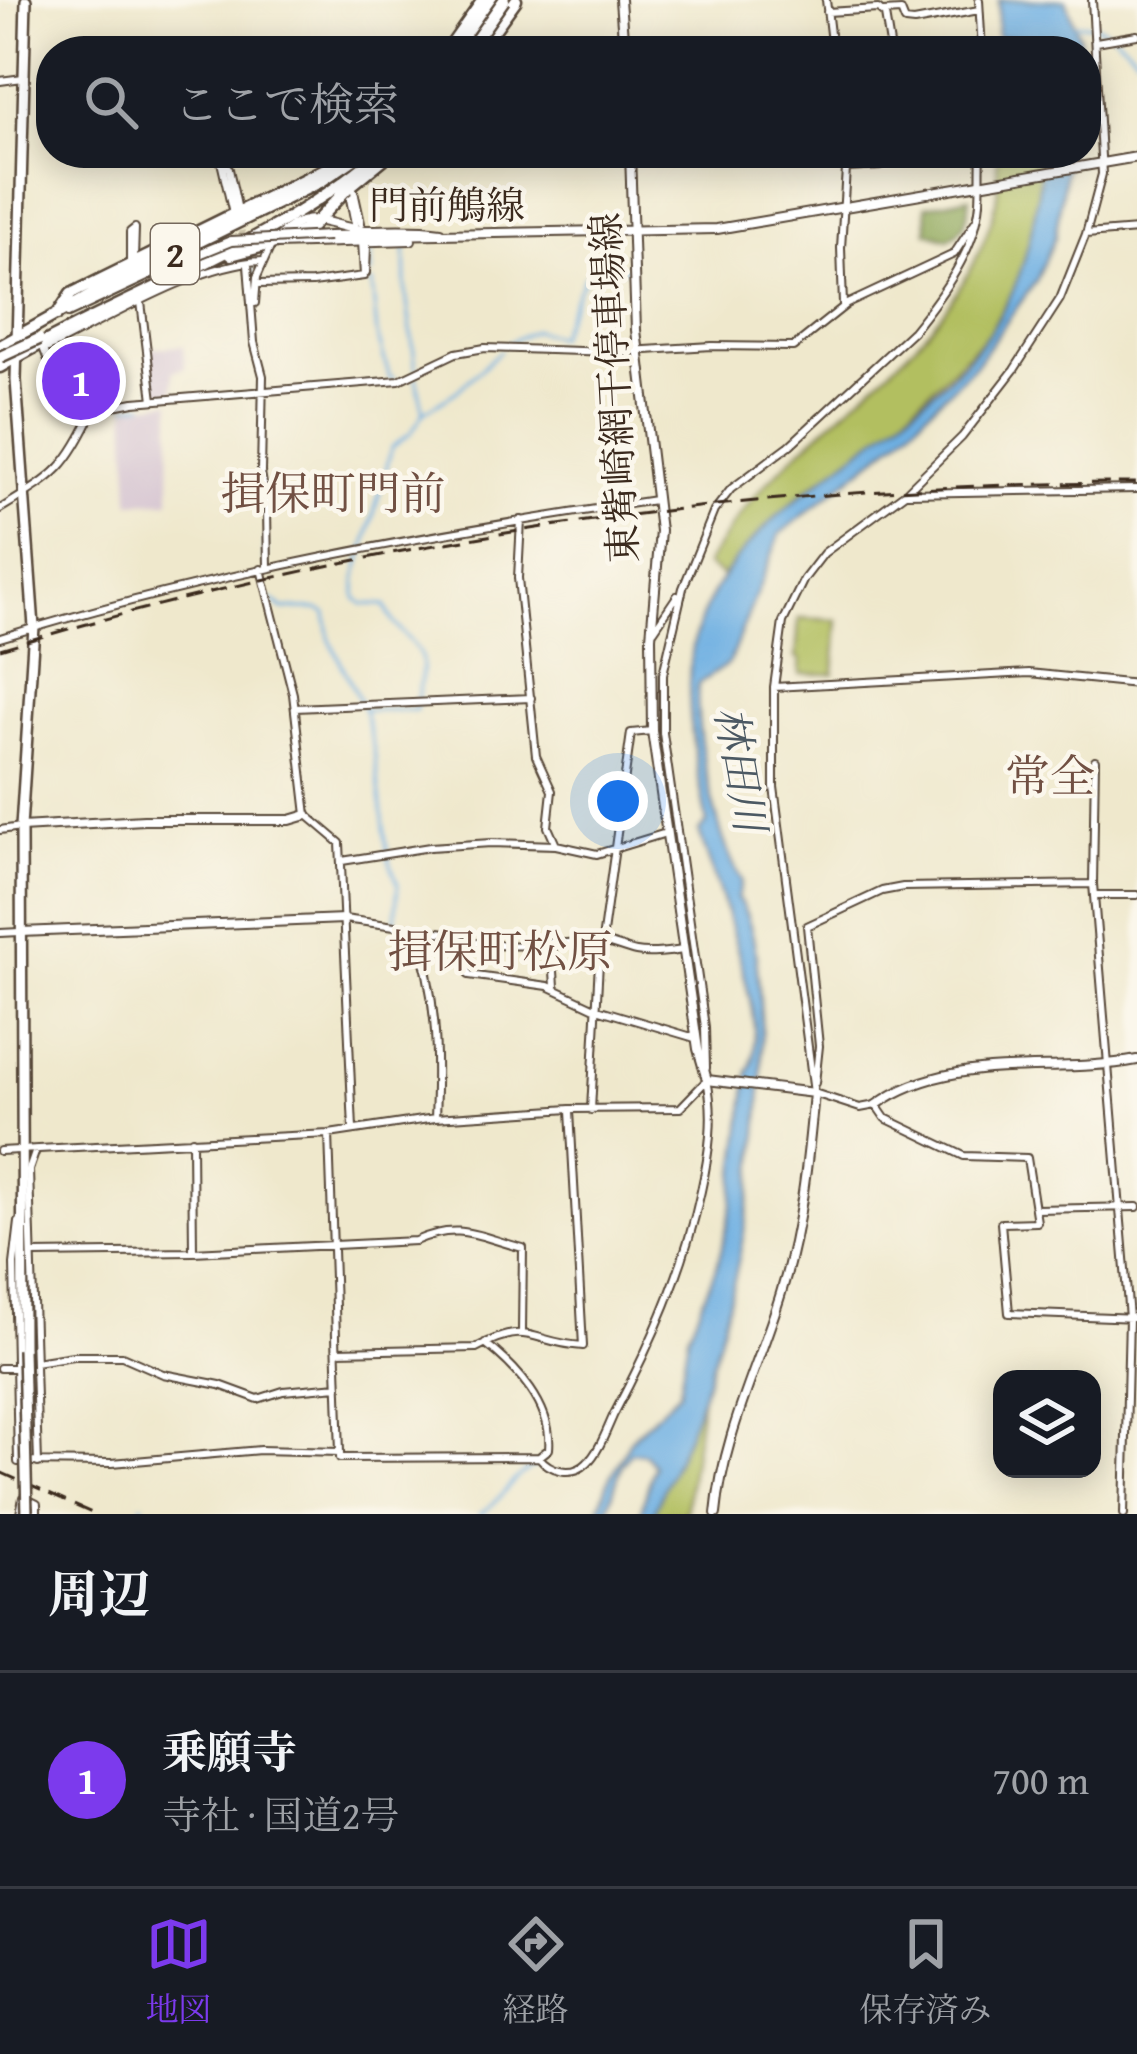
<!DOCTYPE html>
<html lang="ja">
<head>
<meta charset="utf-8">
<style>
	:root { --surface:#171b24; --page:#20242c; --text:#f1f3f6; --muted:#9ea1a6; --line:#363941; --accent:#7c3aed }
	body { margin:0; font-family:"Gentium Book Plus","Noto Serif JP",serif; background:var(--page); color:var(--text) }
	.controls { position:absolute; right:36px; bottom:36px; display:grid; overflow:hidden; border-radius:24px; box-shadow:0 6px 30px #0003 }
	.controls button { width:108px; height:108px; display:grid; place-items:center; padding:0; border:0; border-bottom:3px solid var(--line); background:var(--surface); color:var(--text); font:60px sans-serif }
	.you { position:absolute; left:618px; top:801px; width:42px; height:42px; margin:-30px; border:9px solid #fff; border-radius:50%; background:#1a73e8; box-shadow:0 0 0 18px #1a73e833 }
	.badge { display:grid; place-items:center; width:78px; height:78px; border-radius:50%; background:var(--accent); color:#fff; font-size:39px; font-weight:700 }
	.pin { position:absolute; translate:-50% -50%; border:6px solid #fff; box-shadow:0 3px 12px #0006 }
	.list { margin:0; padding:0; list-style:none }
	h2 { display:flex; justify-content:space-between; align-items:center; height:156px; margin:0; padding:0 48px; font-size:51px }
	h2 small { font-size:39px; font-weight:400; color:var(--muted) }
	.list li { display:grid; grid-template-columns:78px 1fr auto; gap:36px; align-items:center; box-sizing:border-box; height:216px; padding:0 48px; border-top:3px solid var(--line) }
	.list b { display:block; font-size:45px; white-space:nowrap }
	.list p { margin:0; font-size:39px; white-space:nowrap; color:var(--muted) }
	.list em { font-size:39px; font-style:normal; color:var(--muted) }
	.icon { flex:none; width:66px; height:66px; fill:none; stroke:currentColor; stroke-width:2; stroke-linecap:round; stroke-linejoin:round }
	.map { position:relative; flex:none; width:1137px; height:1514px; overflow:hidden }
	.search { position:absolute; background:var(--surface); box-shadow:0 6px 30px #0003; left:36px; right:36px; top:36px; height:132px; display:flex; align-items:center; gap:30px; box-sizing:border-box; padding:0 42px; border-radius:48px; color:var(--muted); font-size:45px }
	.sheet { height:372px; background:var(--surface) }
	nav { display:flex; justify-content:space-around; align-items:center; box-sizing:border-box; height:168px; border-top:3px solid var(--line); background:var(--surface); font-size:33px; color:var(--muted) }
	nav a { display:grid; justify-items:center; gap:6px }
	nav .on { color:var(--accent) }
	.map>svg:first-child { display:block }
	.industrial { fill:#d0bdcd }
	.green { fill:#b2bf61; stroke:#767440; stroke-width:3 }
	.forest { fill:#8da657; stroke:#64683a; stroke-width:3 }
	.water { fill:#6dafe2; stroke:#546c80; stroke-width:3 }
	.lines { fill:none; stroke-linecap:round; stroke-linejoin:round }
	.stream { stroke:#6dafe2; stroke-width:3 }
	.minor-tunnel { stroke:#cbc2a9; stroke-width:6; stroke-dasharray:6 3; stroke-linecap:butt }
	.minor-casing { stroke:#564638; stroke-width:10 }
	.tertiary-casing { stroke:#564638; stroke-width:12 }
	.secondary-casing { stroke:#564638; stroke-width:12 }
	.primary-casing { stroke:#564638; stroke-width:14 }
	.trunk-casing { stroke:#564638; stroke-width:15 }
	.minor { stroke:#fff; stroke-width:6 }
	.tertiary { stroke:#fff; stroke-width:8 }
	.secondary { stroke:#fff; stroke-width:8 }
	.primary { stroke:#fff; stroke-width:9 }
	.trunk { stroke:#fff; stroke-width:10 }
	.rail { stroke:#3b2a1e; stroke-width:3; stroke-dasharray:18 9; stroke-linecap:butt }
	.secondary-bridge-casing { stroke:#564638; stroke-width:12; stroke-linecap:butt }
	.primary-bridge-casing { stroke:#564638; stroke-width:14; stroke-linecap:butt }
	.trunk-bridge-casing { stroke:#564638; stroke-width:15; stroke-linecap:butt }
	.secondary-bridge { stroke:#fff; stroke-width:8 }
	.primary-bridge { stroke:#fff; stroke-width:9 }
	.trunk-bridge { stroke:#fff; stroke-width:10 }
	.labels { text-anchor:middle; stroke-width:9; stroke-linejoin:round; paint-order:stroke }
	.shield { fill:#fbf7ec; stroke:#75685c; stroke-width:3 }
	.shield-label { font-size:36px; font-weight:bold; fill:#3b2a1e }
	.street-label { font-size:39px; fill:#3b2a1e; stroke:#fbf7ec }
	.water-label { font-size:42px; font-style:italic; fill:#4c5963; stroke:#fbf7ec }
	.quarter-label { font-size:45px; fill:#715043; stroke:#fbf7ec }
</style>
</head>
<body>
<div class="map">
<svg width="1137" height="1514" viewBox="0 0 1137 1514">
	<rect width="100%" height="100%" fill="#fbf7ec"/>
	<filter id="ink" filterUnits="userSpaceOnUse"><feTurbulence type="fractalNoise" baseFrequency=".00833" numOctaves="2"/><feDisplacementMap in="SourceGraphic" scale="24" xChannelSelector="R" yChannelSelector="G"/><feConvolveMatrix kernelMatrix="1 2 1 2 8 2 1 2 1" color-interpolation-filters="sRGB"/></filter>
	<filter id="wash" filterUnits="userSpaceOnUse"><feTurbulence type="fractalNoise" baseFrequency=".004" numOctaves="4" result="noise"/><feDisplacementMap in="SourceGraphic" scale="48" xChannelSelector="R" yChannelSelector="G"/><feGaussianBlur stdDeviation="2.7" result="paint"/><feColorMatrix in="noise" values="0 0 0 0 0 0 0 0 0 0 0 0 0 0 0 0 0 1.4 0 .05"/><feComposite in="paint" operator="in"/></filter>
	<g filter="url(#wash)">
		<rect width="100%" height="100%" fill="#efe8cc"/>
		<!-- industrial -->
		<path class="industrial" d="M183,346L185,368L173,371L174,394L157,395L150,348Z
			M171,401L170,501L130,502L126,408Z"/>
		<!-- green -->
		<path class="green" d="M998,153H1047L1022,276L988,334L889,430L803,492L722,576L706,565C725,535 743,508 767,483C853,391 966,334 997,199C1000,184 995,168 998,153Z
			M799,618L838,620L834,674H800V659L796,658Z
			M702,1396L685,1514H653Z"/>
		<!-- forest -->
		<path class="forest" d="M970,197C968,216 966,230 948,239L927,232L926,206Z"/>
		<!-- water -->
		<path class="water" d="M999,0H1066L1079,36L1080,51H1045L1039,37H997Z
			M1047,153H1068L1055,237L1036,281L976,364L900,438L780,534L729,663L698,684C694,735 716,837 742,881L737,898C755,923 756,956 759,986C771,1122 744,1266 702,1395C689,1435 669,1475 653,1514H640L654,1465L645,1454L631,1452L622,1464L606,1514H597L607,1484L631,1439L679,1392L688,1335L718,1263L732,1205L749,1070C774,1032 713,877 699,831L707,823C698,772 686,721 690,668C700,517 907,446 988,334C1017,294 1028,254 1036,206C1039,189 1039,168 1047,153Z"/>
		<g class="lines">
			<!-- stream -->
			<path class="stream" d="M1076,24C1105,22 1117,37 1137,56
				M405,245L406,294L416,368
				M370,250L371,274
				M252,266L254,283
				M372,283L377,334L390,378H394
				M506,344L534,330L557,337L585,276L629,268
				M152,371L156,394
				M127,406L144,404
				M424,412L456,392L500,351
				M265,540V560
				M271,599L283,609H317L326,613L329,638L364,710L374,750L388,857L398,884L395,920
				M365,710H416C416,694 424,676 422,661C419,644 393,630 385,605L363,604L356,598V579L392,447L411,433L424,412L416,378
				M142,1504L143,1514
				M480,1514C506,1498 512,1473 537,1466"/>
		</g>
	</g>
	<g filter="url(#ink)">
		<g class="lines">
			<!-- minor-tunnel -->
			<path class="minor-tunnel" d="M240,222L248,265"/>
			<!-- minor casing -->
			<g class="minor-casing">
				<path id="minor" d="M826,0L832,51
					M979,0L982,51
					M827,12L878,9L885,15L891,51
					M883,12L901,11L905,21L914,22L979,10
					M1096,42L1137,35
					M0,81L23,78
					M219,153L233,214
					M221,156L229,169L237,206
					M848,168L881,166L880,153
					M354,191L361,223
					M355,195L350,199L356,229
					M1086,234L1137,230
					M130,262V232L135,228L134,260
					M248,265L254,342L263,376L261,472L267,509L268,568
					M366,273L367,246
					M258,284L312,283L364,276L362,241
					M141,302L153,400
					M255,303L257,277L270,248
					M843,305L841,248L847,153
					M94,410L66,404L44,350C102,322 200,262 262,261
					M907,493L1137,489
					M0,509C54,476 66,471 94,410L134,402L399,380L456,353L485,348L612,352L712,346L793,347L847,304L954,254L977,219
					M521,520L518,578L536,756L552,791L548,827L556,845
					M261,569L293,694L307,815L340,843L353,1129
					M654,630L677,596
					M0,638C215,572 434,533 655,500
					M774,687L1029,673L1137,684
					M295,708L531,698
					M1095,760L1093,884L1129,1318L1124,1514
					M0,830L21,827
					M342,861L430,847L491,843L556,845L597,854L666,833
					M1094,895H1137
					M344,919L453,934C473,953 563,943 591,941C606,940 621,949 636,952C651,955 668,952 683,950
					M414,929C437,991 438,1053 435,1118
					M0,933L20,932
					M460,941L469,975L548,986L597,1009L695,1038
					M552,942L555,986
					M706,1068L705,1027L663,733V674L683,588L714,511L731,489L790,445L913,331C942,295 976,250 980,202C981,186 980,169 981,153
					M815,1083L819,1046L807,926L882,891L903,887L1093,884
					M814,1093L774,787V687L783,622L804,579L824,553L905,493L962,437L1014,370L1060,299L1086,234L1102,174L1092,0
					M814,1093L860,1108L876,1105L885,1118L964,1156L1027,1158L1037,1222L1001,1223L1009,1313L1137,1318
					M591,1110L599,962L631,733L652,731
					M329,1134L340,1452
					M36,1150L29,1170L38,1463
					M0,1151L329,1134L435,1118L570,1109L680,1108L707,1080
					M1036,1209L1137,1207
					M19,1222L14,1264L18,1462L112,1463L260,1450L340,1452V1458L539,1457C550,1471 573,1477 587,1463C599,1452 607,1429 614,1414C652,1343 684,1270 701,1191C709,1155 715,1116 707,1080
					M193,1252L415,1241C461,1221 478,1237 523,1248L522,1331
					M33,1254L193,1252L192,1140
					M485,1343C516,1367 553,1406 549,1449L539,1457
					M337,1351L476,1348C529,1319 531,1343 583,1346L570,1111
					M35,1362L73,1356H122L163,1374L220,1385L258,1399L283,1391L338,1386
					M0,1368H17
					M20,1514L23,1497L37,1504V1514"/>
			</g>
			<!-- tertiary casing -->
			<g class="tertiary-casing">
				<path id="tertiary" d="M21,827L144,820H290L307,815
					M21,932L344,919
					M876,1105C951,1051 1052,1076 1137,1060"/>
			</g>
			<!-- secondary casing -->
			<g class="secondary-casing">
				<path id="secondary" d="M620,0L624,51
					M630,153L636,330L660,531L651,637L652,731L698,1049L707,1080L814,1093C808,1161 801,1228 781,1293C758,1368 723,1435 716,1514
					M329,236L717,229L1137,157
					M278,238C309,204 331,229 365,230C391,230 416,228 441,232
					M276,244L411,240
					M68,313L162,269"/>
			</g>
			<!-- primary casing -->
			<g class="primary-casing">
				<path id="primary" d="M23,1349L21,827L34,627L16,380L26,0"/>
			</g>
			<!-- trunk casing -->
			<g class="trunk-casing">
				<path id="trunk" d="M447,51L483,0
					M457,51L493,0
					M479,51L516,0
					M231,255L272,244L311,227L347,189L391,153
					M57,315L71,294L343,160
					M0,346L95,293L320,182L363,153
					M0,367C125,293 268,249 380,153"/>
			</g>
			<!-- minor -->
			<use href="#minor" class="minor"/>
			<!-- tertiary -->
			<use href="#tertiary" class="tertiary"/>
			<!-- secondary -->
			<use href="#secondary" class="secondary"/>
			<!-- primary -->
			<use href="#primary" class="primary"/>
			<!-- trunk -->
			<use href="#trunk" class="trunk"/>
			<!-- rail -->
			<path class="rail" d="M0,649C369,538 752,483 1137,483
				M0,1472L94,1514"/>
			<!-- secondary-bridge casing -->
			<g class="secondary-bridge-casing">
				<path id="secondary-bridge" d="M162,269L231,241L329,236"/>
			</g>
			<!-- primary-bridge casing -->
			<g class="primary-bridge-casing">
				<path id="primary-bridge" d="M23,1349L27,1514"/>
			</g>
			<!-- trunk-bridge casing -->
			<g class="trunk-bridge-casing">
				<path id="trunk-bridge" d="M468,51L504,0
					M0,357L39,339"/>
			</g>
			<!-- secondary-bridge -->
			<use href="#secondary-bridge" class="secondary-bridge"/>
			<!-- primary-bridge -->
			<use href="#primary-bridge" class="primary-bridge"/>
			<!-- trunk-bridge -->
			<use href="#trunk-bridge" class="trunk-bridge"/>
		</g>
	</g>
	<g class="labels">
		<!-- shield labels -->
		<rect class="shield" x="151" y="224" width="48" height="60" rx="9"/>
		<g class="shield-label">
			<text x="175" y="267">2</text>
		</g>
		<!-- street labels -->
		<g class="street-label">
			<text x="447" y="219">門前鵤線</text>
			<text transform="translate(614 388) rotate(-93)" y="14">東觜崎網干停車場線</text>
		</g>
		<!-- water labels -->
		<g class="water-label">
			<text transform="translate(741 769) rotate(80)" y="15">林田川</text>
		</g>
		<!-- quarter labels -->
		<g class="quarter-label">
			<text x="333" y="509">揖保町門前</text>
			<text x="1050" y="792">常全</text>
			<text x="500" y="967">揖保町松原</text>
		</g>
	</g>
</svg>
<div class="controls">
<button><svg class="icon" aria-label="layers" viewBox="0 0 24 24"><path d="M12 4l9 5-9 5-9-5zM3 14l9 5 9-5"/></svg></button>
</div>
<div class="you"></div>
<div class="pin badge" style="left:81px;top:381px">1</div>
<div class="search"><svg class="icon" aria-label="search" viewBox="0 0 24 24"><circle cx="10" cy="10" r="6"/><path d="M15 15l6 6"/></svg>ここで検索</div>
</div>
<section class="sheet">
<h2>周辺<small></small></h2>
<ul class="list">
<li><span class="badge">1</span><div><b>乗願寺</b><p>寺社 · 国道2号</p></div><em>700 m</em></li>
</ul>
</section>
<nav>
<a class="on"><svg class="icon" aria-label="map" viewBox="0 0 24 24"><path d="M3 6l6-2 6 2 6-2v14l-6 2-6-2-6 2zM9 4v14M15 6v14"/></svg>地図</a>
<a><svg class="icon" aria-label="directions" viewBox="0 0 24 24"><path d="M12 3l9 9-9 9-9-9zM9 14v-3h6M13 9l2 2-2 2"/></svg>経路</a>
<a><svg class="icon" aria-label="saved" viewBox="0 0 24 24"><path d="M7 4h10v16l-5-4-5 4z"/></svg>保存済み</a>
</nav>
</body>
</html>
